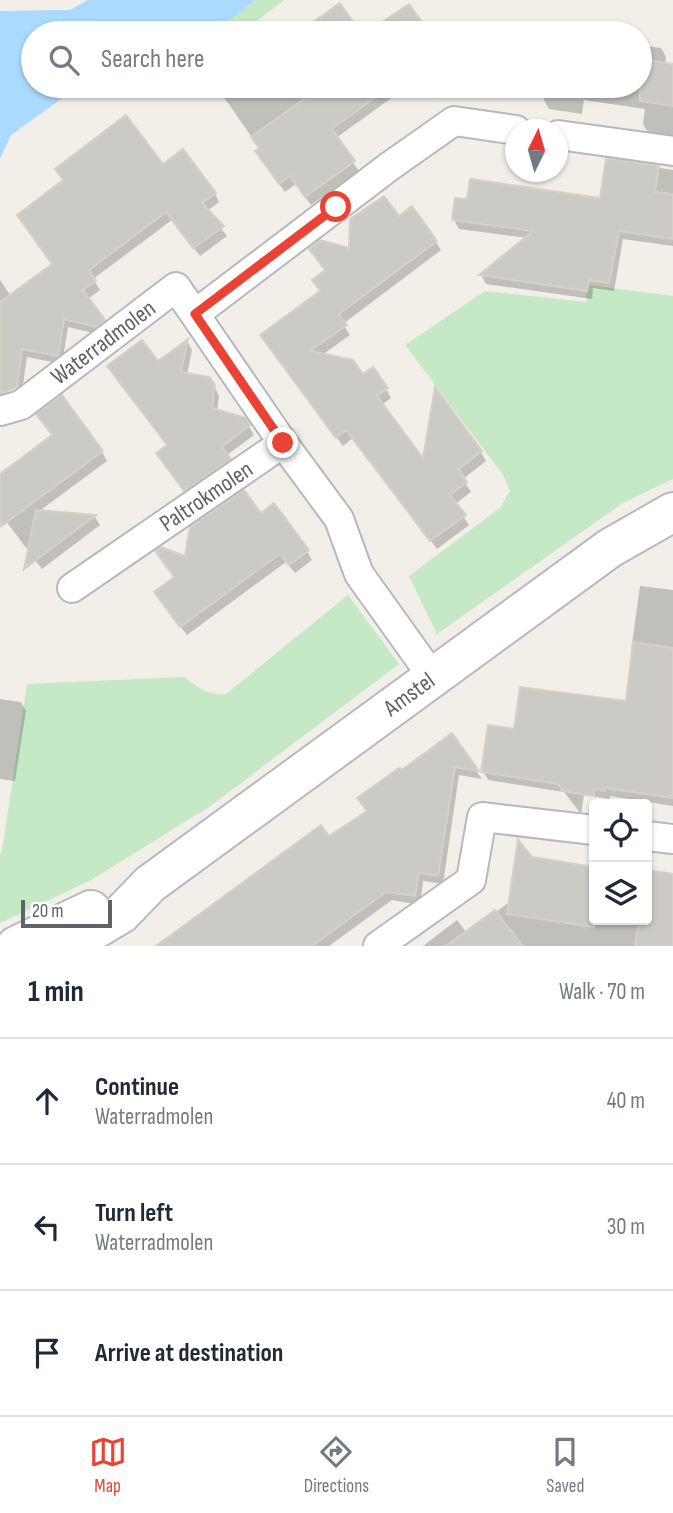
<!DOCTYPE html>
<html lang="en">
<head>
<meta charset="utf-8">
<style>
	:root { --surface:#fff; --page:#f6f6f7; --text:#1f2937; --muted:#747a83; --line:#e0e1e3; --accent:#ea4335 }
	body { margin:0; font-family:"Sofia Sans Condensed",sans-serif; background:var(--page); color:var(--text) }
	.controls { position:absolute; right:21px; bottom:21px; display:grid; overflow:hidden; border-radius:7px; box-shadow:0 2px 5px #0004 }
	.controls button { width:63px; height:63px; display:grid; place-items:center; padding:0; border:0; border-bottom:2px solid var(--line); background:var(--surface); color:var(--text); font:35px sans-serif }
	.compass { position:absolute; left:505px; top:119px; width:63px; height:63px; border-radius:50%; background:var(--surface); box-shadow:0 2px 5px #0004; rotate:5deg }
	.scale { position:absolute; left:21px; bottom:18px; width:91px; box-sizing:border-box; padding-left:7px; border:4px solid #5f6368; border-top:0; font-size:19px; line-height:24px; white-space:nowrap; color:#5f6368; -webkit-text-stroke:5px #fff; paint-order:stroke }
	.stop { position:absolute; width:21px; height:21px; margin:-16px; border:5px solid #ea4335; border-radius:50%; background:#fff }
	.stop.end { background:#ea4335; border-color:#fff; box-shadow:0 2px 7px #0008 }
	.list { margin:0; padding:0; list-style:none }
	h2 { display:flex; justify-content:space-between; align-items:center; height:91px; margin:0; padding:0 28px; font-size:30px }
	h2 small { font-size:23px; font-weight:400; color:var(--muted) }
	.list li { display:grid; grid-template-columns:46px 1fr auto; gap:21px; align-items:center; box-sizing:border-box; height:126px; padding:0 28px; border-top:2px solid var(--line) }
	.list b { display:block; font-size:26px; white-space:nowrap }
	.list p { margin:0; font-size:23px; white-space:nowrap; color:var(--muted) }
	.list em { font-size:23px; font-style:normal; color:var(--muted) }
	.icon { flex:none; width:38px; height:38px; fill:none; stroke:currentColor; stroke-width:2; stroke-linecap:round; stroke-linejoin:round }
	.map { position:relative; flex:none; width:673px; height:946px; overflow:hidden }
	.search { position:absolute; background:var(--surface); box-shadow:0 2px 5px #0004; left:21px; right:21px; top:21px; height:77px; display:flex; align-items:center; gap:18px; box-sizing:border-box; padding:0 24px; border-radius:38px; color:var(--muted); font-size:26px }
	.sheet { height:469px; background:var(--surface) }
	nav { display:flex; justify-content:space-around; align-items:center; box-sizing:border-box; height:98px; border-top:2px solid var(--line); background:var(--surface); font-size:19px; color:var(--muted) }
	nav a { display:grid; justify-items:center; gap:4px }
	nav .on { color:var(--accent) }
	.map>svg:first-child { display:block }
	.green { fill:#c5e8c5 }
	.water { fill:#aadaff }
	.shadow { fill:#0003 }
	.building { fill:#cccac5; stroke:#d6d1c6; stroke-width:2 }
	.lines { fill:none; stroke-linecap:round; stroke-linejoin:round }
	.street-casing { stroke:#b5b8bc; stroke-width:32 }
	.secondary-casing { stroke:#b6babf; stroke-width:42 }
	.street { stroke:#fff; stroke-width:28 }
	.secondary { stroke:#fff; stroke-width:38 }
	.route { stroke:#ea4335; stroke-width:9 }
	.labels { text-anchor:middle; stroke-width:5; stroke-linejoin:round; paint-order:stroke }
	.street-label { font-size:24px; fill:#5f6368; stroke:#fff }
</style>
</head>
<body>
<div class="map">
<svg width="673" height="946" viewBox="0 0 673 946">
	<rect width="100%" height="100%" fill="#f1efe8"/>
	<!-- green -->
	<path class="green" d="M255,0H284L241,33H153C169,25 181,32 197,32C220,32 238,13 255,0Z
		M588,285L673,296V479L623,503L437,634L409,576L500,508L510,491L503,475L405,345L485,291L586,302Z
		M348,595L399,664L209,807L91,880L0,923V854L2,851L27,684L184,677C198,688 209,696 226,694Z"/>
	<!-- water -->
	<path class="water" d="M88,0H255C238,13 220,32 197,32C181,32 169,25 153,33H33V86H79L11,135L0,159V11L70,10Z"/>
	<!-- shadow -->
	<path class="shadow" d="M409,6L426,30L451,33H369Z
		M468,23L537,33H466Z
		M640,45L661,48L666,57L665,65L673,66V142L649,134L643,124L645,109L584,100L582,114L549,109L544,100L546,86H640Z
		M231,86H408L336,138L359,171L311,205L296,184L285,192L262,161L257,152L260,149L221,93Z
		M608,160L673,170V246L623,239L614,291L593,288L592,299L486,284L481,275L528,238L459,229L454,220L601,200Z
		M163,166L215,194L219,202L207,211L227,236L200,256L172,220L93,279L100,290L88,299L108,330L101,335L68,327L62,364L27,357L22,391L4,366L0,369V280L11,296L54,265Z
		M399,218L435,241L441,250L343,324L350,335L322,355L386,389L391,398L381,405L424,462L436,392L481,452L486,461L463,479L471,492L455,504L469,525L437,549L353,438L343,446L267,344L321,292L351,250Z
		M187,341L192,350L187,375L214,386L219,396L217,412L245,420L254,435L226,456L234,469L190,499L158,454L168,446L115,376L157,363Z
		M102,452L107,461L38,512L95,517L100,525L42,569L0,513V476Z
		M260,515L307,551L312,560L295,573L286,562L187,635L162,602L176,578L157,552L186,558Z
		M640,586L673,590V806L610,796V799L584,795L581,814L564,792L488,780L483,771L515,730L627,702L633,655L631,651Z
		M0,699L21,702L26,711L15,781L0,779Z
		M451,735L482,779L459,775L443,884L423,881L420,905L392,900L329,946H159L368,812L403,771Z
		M531,859L594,880V920H647L648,872L673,876V946H423L457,920L467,933L511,901Z"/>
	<!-- building -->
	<path class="building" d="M340,3L361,33H298Z
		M409,4L430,33H366Z
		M640,59L673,64V106L640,101Z
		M322,86H391L332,129L355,161L305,197L290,176L279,184L255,151L259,148L251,137Z
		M126,115L163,164L183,149L216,193L202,203L224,226L193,248L166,212L89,270L96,281L83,290L105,320L96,327L64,319L58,356L22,349L17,387L0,394V302L52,264L17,215L63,180L55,169Z
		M606,158L659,166L655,192L673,194V239L619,231L609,283L589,280L587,291L479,275L533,231L452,220L455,198L467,199L470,179L600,198Z
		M384,196L399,216L412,206L437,241L339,314L347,325L310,351L353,360L363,374L373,367L388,388L377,396L423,458L435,387L482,451L459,469L467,482L450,495L466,515L430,541L346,430L336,438L260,335L320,291L312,280L325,270L309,249L320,240L349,248L350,219Z
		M188,339L181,372L209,377L215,385L212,408L246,418L250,425L222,447L231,459L184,491L156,453L167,445L107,366L142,340L158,361Z
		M62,395L103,451L0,527V474L52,435L36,414Z
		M244,490L261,513L274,503L309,550L289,565L280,554L180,627L154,592L174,577L155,551L161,547L185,556L190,527Z
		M36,510L96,515L24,569Z
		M633,642L673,648V798L605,788V791L594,789V796L563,791L558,784L481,772L488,725L514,729L520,687L626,701Z
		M452,733L479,771L455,767L438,876L419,873L415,896L386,892L312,946H156L321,825L329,836L367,811L357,798L399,768L403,769Z
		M518,839L532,857L594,867V927L507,914Z
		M647,870L673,874V946H635L639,920L647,921Z
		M495,910L523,946H446Z"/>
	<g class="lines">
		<!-- street casing -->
		<g class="street-casing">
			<path id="street" d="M558,135L673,151
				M195,314L390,166L454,121L516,130
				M0,411L21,405L176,287L283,443L339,519L359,574L432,676
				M72,588L283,443
				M647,836L673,839
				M378,946L471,880L482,817L594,830"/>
		</g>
		<!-- secondary casing -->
		<g class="secondary-casing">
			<path id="secondary" d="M16,946L91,910
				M67,946L121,914L150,884L610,548L673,512"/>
		</g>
		<!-- street -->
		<use href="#street" class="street"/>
		<!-- secondary -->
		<use href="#secondary" class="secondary"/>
	</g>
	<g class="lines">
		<!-- route -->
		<path class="route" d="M283,443L195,314L336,207"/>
	</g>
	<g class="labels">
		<!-- street labels -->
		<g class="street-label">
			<text transform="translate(103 342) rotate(-37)" y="8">Waterradmolen</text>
			<text transform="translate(206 496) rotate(-34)" y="8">Paltrokmolen</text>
			<text transform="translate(409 694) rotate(-36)" y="8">Amstel</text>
		</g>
	</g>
</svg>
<div class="controls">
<button><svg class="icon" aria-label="locate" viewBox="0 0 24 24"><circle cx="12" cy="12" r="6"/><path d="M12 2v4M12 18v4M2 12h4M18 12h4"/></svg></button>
<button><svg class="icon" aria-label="layers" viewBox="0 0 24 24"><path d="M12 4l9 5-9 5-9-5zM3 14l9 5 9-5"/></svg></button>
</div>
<svg class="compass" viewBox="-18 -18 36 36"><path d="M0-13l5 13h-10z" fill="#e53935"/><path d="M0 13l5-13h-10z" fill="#747a83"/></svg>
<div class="scale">20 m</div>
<div class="stop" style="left:336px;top:207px"></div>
<div class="stop end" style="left:283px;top:443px"></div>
<div class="search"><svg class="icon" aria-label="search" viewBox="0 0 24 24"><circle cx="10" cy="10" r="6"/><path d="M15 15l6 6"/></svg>Search here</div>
</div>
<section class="sheet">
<h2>1 min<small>Walk · 70 m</small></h2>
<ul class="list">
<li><svg class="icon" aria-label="ahead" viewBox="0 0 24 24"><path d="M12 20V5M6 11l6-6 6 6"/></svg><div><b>Continue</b><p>Waterradmolen</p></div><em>40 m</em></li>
<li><svg class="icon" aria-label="left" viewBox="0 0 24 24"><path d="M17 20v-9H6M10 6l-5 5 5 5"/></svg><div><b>Turn left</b><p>Waterradmolen</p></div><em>30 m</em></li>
<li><svg class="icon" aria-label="arrive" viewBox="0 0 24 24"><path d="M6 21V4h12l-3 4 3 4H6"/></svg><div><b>Arrive at destination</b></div></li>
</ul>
</section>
<nav>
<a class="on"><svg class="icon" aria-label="map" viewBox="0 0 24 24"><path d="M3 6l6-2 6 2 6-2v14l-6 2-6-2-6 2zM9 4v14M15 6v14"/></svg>Map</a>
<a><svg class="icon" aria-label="directions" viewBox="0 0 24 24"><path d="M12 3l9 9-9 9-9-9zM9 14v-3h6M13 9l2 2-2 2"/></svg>Directions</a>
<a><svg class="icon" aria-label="saved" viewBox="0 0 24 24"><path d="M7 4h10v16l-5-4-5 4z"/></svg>Saved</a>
</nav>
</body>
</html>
